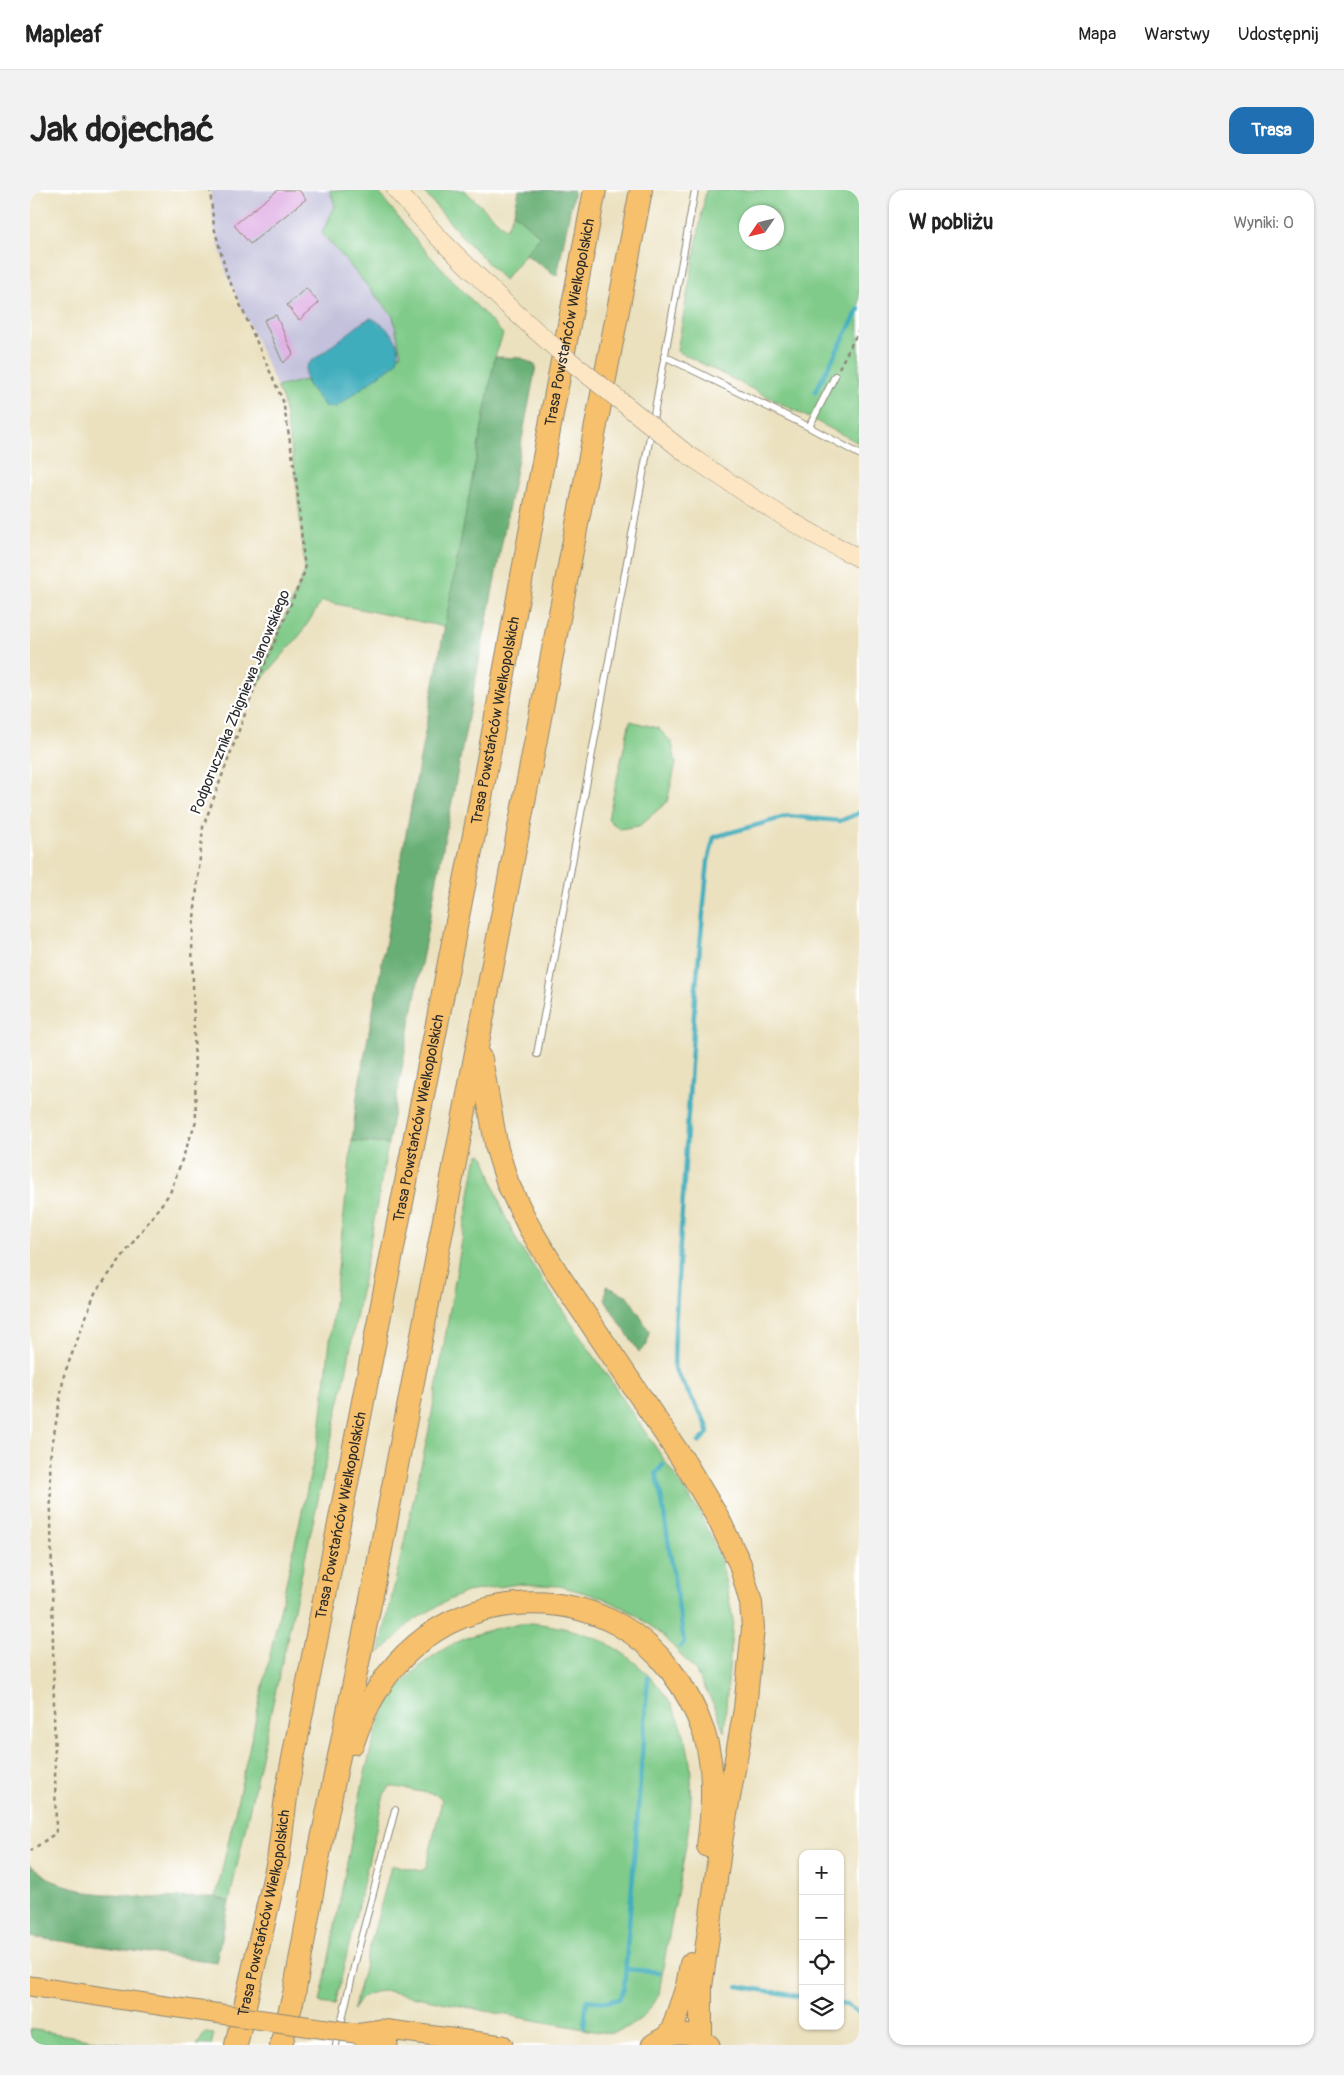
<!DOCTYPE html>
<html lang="pl">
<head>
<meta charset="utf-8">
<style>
	:root { --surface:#fff; --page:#f2f2f2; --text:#222; --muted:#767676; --line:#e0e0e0; --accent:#1f6fb2 }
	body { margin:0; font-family:Pangolin,sans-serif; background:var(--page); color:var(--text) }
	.controls { position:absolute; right:15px; bottom:15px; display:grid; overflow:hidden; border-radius:10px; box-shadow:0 1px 4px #0004 }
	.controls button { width:45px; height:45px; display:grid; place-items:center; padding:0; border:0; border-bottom:1px solid var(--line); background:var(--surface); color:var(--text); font:25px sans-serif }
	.compass { position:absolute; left:709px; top:15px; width:45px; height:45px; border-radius:50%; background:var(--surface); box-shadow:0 1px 4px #0004; rotate:235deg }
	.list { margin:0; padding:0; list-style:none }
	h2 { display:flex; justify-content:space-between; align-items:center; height:65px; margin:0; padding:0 20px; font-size:21px }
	h2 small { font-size:16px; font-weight:400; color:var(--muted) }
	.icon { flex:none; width:28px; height:28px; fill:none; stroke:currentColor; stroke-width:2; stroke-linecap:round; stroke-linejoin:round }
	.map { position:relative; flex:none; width:829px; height:1855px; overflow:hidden; border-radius:15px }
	header { display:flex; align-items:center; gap:30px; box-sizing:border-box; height:70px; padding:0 25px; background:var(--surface); border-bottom:1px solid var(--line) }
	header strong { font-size:24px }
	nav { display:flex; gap:28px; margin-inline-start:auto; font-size:18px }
	.intro { display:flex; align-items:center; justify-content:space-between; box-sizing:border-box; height:120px; padding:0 30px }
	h1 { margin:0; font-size:35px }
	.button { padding:12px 22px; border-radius:15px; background:var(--accent); color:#fff; font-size:18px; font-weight:700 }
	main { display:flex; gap:30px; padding:0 30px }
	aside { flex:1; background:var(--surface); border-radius:15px; box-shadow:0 1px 4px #0004 }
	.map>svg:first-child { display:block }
	.industrial { fill:#c3c1db }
	.green { fill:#80cb89; stroke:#567b5a; fill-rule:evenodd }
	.forest { fill:#68af75; stroke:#4a6d50 }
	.water { fill:#3fadbd; stroke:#356c74 }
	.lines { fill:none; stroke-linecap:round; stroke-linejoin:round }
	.stream { stroke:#3fadbd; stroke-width:4.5 }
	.building { fill:#dea7e2 }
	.lane-casing { stroke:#8b8675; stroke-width:8 }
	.secondary-casing { stroke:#8b8675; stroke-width:19 }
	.primary-casing { stroke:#8b8675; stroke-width:21 }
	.highway-casing { stroke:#8b8675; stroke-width:24 }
	.path { stroke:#8b8675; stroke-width:2.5; stroke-dasharray:4 4; stroke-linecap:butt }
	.lane { stroke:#fff; stroke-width:6 }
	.secondary { stroke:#fce6c4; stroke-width:18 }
	.primary { stroke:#f7c06c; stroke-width:19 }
	.highway { stroke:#f7c06c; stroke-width:22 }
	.secondary-bridge-casing { stroke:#8b8675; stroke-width:19; stroke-linecap:butt }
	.primary-bridge-casing { stroke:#8b8675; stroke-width:21; stroke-linecap:butt }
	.secondary-bridge { stroke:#fce6c4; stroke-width:18 }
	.primary-bridge { stroke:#f7c06c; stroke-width:19 }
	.labels { text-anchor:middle; stroke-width:4.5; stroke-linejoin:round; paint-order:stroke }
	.street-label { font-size:15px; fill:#2b2b2b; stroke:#fff }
</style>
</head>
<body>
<header>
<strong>Mapleaf</strong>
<nav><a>Mapa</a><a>Warstwy</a><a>Udostępnij</a></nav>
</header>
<div class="intro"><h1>Jak dojechać</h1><a class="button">Trasa</a></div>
<main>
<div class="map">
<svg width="829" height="1855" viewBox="0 0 829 1855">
	<rect width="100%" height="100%" fill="#fff"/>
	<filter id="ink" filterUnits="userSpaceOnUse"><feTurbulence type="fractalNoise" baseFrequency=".02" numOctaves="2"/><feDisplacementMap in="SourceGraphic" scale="10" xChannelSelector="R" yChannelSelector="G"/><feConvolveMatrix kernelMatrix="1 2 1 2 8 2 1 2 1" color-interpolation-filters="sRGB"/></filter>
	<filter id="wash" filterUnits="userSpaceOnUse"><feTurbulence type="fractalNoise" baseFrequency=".0096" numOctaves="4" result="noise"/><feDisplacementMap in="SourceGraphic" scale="20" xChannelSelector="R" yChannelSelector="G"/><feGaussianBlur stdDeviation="1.12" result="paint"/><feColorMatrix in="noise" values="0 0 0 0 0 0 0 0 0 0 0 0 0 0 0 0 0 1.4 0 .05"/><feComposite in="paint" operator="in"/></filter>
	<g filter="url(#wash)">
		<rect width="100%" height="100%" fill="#ebe1bf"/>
		<!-- industrial -->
		<path class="industrial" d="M180,0H300L305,16L292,43L363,126L371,164L295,216L275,190L247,197L197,85L184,37Z"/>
		<!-- green -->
		<path class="green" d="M300,0H347L389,54L473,144L465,167L415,437L292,411L270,445L225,497L275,381L266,287L253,211L247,197L275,190L295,216L371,164L363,126L292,43L305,16Z
			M392,0H434L476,39L484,23L510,46L474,90L429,43Z
			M676,0H829V253L647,161ZM716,22H746V52H716Z
			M600,531L628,538L642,553L646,573L637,612L609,636L589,639L578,629Z
			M322,951L358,954L316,1183L199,1712L186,1707L290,1241Z
			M450,964L454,966L473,1022L489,1055L670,1323L691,1370L703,1429L694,1542L685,1517L666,1482L634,1446L603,1423L573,1408L530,1396L488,1394L436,1402L413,1413L381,1432L349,1464L399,1240L446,970Z
			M502,1433C546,1438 579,1448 612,1479C679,1540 663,1620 648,1699C641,1734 634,1769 629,1804C620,1823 604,1838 583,1842C568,1844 553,1838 538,1836C477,1826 417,1813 357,1801C341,1801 330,1805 323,1820L361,1677L364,1675L391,1681L396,1678L412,1610L408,1605L366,1597H360L354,1604L305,1815L290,1813C301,1759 311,1705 321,1652C329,1613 335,1574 348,1537C370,1472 437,1437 502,1433Z
			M0,1839L95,1855H0Z
			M175,1843L184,1844L181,1855H167Z"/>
		<!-- forest -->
		<path class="forest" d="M489,0H544L527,86L495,64L510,46L484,23Z
			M465,167L492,168L506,176L405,699L358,954L322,951L327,906Z
			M576,1096L598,1106L619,1141L617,1155L609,1162L575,1110Z
			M0,1675L23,1691L57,1702L113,1708L186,1707L199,1712L186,1772L0,1747Z"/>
		<!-- water -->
		<path class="water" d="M341,128C357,136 376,154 366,173L305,218L295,216C286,204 268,190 278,174L333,132Z"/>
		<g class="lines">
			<!-- stream -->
			<path class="stream" d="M785,202L829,119
				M669,1252L678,1243L677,1235L644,1178L645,1138L665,808L678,671L684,647L759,626L810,631L829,623
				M633,1275L626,1283L631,1305L654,1452L650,1457
				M596,1779L629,1782
				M708,1796L773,1807
				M810,1814L817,1815L829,1823
				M554,1837L557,1810L577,1812L589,1809L594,1799L618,1488"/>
		</g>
		<g id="blocks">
			<!-- building -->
			<path class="building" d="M248,0H269L276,9L220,54L204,35Z
				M276,98L289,113L269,130L257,115Z
				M246,125L263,164L253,173L234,130Z"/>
		</g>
	</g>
	<g filter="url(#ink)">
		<use href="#blocks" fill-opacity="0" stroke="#8b8675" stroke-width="1"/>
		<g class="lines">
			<!-- lane casing -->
			<g class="lane-casing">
				<path id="lane" d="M634,166L779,237L829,264
					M779,237L805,186
					M507,864L665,0
					M306,1855L328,1760L365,1620"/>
			</g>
			<!-- secondary casing -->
			<g class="secondary-casing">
				<path id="secondary" d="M366,0L408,47L477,115
					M657,264C713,302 768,338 829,368"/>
			</g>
			<!-- primary casing -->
			<g class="primary-casing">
				<path id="primary" d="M0,1796L142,1817
					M325,1843L352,1839L473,1855
					M325,1843L349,1854L358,1855
					M621,1855C640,1840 661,1840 680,1855"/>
			</g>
			<!-- highway casing -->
			<g class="highway-casing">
				<g id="highway">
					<path d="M451,869L467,959L478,994L499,1037L527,1083L655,1273L688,1328L710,1374L721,1413L723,1438L715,1519L692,1646L671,1797V1848"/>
					<path d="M323,1553C335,1516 356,1480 386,1455C441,1408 525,1400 589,1435C630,1458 659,1499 674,1543C685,1577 683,1620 678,1656"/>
					<path d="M638,1845L642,1840L657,1796L661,1774"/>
					<path id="s1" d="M206,1855L248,1671L257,1599L444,645L528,192L565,0"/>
					<path d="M251,1855L264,1804L290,1659L347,1380L611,0"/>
				</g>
			</g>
			<!-- path -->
			<path class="path" d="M809,178L829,140
				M0,1661L26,1643L20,1268L34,1185L65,1103L140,1003L166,931L162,749L173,637L225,497L275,381L266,287L253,211L197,85L184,37L180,0"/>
			<!-- lane -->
			<use href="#lane" class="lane"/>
			<!-- secondary -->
			<use href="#secondary" class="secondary"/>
			<!-- primary -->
			<use href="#primary" class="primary"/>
			<!-- highway -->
			<use href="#highway" class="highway"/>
			<!-- secondary-bridge casing -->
			<g class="secondary-bridge-casing">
				<path id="secondary-bridge" d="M477,115L539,170L657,264"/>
			</g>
			<!-- primary-bridge casing -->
			<g class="primary-bridge-casing">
				<path id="primary-bridge" d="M142,1817L325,1843"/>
			</g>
			<!-- secondary-bridge -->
			<use href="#secondary-bridge" class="secondary-bridge"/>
			<!-- primary-bridge -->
			<use href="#primary-bridge" class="primary-bridge"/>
		</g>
	</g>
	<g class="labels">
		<!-- street labels -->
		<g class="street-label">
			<text dy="5" stroke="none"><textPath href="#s1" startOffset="1755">Trasa Powstańców Wielkopolskich</textPath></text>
			<text transform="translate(210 512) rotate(-68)" y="5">Podporucznika Zbigniewa Janowskiego</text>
			<text dy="5" stroke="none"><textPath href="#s1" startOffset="1350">Trasa Powstańców Wielkopolskich</textPath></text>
			<text dy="5" stroke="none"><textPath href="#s1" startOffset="945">Trasa Powstańców Wielkopolskich</textPath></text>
			<text dy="5" stroke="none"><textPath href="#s1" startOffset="540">Trasa Powstańców Wielkopolskich</textPath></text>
			<text dy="5" stroke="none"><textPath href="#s1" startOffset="135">Trasa Powstańców Wielkopolskich</textPath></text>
		</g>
	</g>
</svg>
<div class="controls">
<button>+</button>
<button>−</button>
<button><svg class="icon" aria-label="locate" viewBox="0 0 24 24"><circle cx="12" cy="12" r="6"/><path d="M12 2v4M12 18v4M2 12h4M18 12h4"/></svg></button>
<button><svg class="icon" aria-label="layers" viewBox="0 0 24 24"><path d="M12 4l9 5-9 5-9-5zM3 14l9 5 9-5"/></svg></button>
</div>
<svg class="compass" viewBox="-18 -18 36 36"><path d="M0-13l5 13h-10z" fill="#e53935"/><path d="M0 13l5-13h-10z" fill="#767676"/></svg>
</div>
<aside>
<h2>W pobliżu<small>Wyniki: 0</small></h2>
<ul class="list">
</ul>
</aside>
</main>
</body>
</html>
